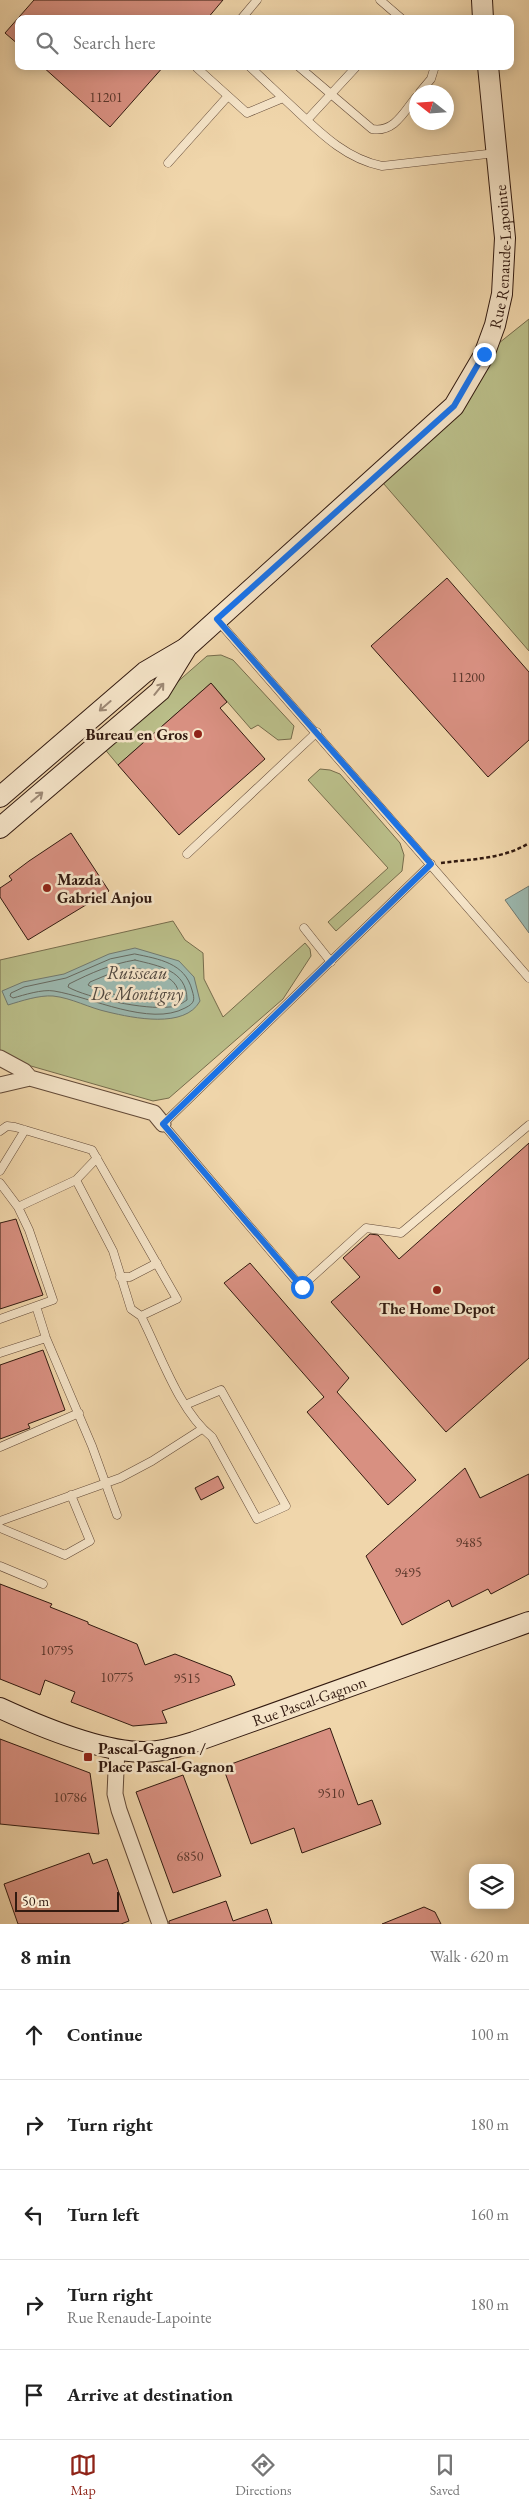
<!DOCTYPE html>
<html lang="en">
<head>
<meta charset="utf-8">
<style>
	:root { --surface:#fff; --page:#f2f2f2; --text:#222; --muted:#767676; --line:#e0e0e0; --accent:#8f2418 }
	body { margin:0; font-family:"EB Garamond",serif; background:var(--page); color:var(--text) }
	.controls { position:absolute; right:15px; bottom:15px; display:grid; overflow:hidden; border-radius:10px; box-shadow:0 2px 12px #0003 }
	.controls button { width:45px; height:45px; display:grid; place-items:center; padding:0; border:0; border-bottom:1px solid var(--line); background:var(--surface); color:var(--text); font:25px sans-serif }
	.compass { position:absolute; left:409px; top:85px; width:45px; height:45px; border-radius:50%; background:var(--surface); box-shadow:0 2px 12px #0003; rotate:287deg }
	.scale { position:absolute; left:15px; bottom:12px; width:104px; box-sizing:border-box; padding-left:5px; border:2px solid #321a10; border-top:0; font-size:14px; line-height:18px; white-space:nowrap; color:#321a10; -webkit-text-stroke:4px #f5e4c8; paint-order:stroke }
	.stop { position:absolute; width:15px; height:15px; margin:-11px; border:4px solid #1a73e8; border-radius:50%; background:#fff }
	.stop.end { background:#1a73e8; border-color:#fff; box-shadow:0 1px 5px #0008 }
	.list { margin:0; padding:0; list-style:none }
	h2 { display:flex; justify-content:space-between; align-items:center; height:65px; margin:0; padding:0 20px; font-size:21px }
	h2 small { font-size:16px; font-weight:400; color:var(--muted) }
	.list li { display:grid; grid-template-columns:32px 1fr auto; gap:15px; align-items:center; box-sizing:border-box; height:90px; padding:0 20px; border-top:1px solid var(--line) }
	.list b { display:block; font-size:19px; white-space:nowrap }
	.list p { margin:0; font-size:16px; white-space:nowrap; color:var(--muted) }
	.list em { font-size:16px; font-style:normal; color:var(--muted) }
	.icon { flex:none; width:28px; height:28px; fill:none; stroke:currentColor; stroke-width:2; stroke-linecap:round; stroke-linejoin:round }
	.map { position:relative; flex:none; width:529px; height:1924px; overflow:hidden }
	.search { position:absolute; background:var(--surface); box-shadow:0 2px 12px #0003; left:15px; right:15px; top:15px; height:55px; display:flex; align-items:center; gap:12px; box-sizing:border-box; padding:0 18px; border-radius:10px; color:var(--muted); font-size:19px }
	.sheet { height:515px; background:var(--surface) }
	nav { display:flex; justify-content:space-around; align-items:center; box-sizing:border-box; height:70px; border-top:1px solid var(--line); background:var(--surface); font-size:14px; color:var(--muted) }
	nav a { display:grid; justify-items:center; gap:2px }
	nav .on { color:var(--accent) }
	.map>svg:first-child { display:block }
	.green { fill:#babe89; stroke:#766c4c }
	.water { fill:#9bb8af; stroke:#71796f }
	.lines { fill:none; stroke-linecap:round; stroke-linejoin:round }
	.shore { stroke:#666960; stroke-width:1 }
	.building { fill:#d89081; stroke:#321a10 }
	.lane-casing { stroke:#624937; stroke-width:9 }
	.street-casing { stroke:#624937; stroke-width:17 }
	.secondary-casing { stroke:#321a10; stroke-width:22 }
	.path { stroke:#321a10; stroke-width:2.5; stroke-dasharray:4 2.5; stroke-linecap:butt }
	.lane { stroke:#f5e4c8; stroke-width:8 }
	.street { stroke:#f5e4c8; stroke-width:15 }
	.secondary { stroke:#f5e4c8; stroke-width:20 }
	.oneway { stroke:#9d8975 }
	.route { stroke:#1a73e8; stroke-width:6 }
	.poi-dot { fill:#8f2418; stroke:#f5e4c8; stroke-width:2 }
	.labels { text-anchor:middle; stroke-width:5; stroke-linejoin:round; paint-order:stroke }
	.number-label { font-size:14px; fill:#5c382c }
	.street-label { font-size:16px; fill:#321a10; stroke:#f5e4c8 }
	.poi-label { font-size:16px; font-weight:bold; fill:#321a10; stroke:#f5e4c8; text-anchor:start }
	.water-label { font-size:18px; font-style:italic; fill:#524940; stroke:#f5e4c8 }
</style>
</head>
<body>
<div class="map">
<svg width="529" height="1924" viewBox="0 0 529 1924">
	<rect width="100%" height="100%" fill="#f0d6ab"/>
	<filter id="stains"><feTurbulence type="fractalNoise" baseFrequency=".004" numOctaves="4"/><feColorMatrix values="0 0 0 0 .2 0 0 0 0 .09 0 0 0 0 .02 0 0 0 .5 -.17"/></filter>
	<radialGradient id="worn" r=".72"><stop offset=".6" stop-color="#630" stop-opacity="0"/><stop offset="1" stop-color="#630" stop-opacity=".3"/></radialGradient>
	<!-- green -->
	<path class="green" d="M529,319V651L377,476L454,406L484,355Z
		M221,655L233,660L294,726L291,739L278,740L258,725L251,729L211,683L118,765L103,747L207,656Z
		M320,769L330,770L340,774L400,843L404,855L402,871L336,931L328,922L388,868L308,780Z
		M173,921L185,940L203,953L204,979L223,1017L305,943L310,949L311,956L283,999L169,1098L153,1101L10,1060L0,1051V960Z"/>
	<!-- water -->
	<path class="water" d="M529,886V933L505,900Z
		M135,948L179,961L194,977L200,1001C185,1029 133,1018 108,1012C89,1008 72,998 53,996C39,995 21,1001 8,1005L2,991L23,982L64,974L109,954Z"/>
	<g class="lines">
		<!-- shore -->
		<path class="shore" d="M135,954C159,959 185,963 192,990C195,1000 195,1003 185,1008C150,1027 91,997 54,991C42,989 24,995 13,998L10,996L11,993L24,987L66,978L110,959Z
			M135,960C159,966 187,970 187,1000C181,1004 176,1007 169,1007C146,1010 87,998 68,987L69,984C91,973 111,964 135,960Z
			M135,968C152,972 178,974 179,996C163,1006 104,995 88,985L90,982L114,972Z"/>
	</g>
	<!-- building -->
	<path class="building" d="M34,0H223L207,19H19V45L5,33Z
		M42,66H164L110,127Z
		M447,578L529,672V740L488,777L371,646Z
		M211,683L227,702L220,708L265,759L179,835L118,765Z
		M71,833L109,891L28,940L0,897V888L12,880L9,876L29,861Z
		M529,1143V1358L446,1432L331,1302L360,1277L343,1258L370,1234L378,1235L399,1259Z
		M16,1219L43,1295L0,1309V1223Z
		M250,1263L349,1378L337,1392L416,1480L388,1505L307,1412L324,1397L224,1283Z
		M43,1350L65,1410L28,1424L30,1428L0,1439V1365Z
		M465,1468L480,1498L529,1474V1574L491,1594L488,1589L452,1607L449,1600L402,1625L366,1556Z
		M218,1476L224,1488L201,1500L195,1488Z
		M0,1584L52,1604L50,1607L88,1622V1624L137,1644L145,1665L175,1654L231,1676L235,1685L162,1711L167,1723L133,1726L71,1702L75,1692L45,1680L40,1695L0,1679Z
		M330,1728L358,1805L372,1800L381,1824L302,1853L294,1828L251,1844L223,1767Z
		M0,1739L90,1773L99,1834L0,1824Z
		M183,1775L221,1876L173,1893L136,1792Z
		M89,1853L93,1864L107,1859L129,1921L121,1924H18L4,1884Z
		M226,1901L233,1921L267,1909L272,1924H169V1921Z
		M424,1907L435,1912L441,1924H382Z"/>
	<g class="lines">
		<!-- lane casing -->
		<g class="lane-casing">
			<path id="lane" d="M380,0L402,19
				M241,19L257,0
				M199,66L197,68L247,113L283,98C313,125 341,158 382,166L496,153
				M249,66L283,98
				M298,66L372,129C394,133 404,112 416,97
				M420,92L431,79L435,66
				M307,120L357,66
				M168,163L228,96
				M218,621L529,978
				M187,854L317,732
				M431,864L163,1124L301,1287L366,1228L401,1233L529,1125
				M304,928L331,962
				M0,1131L7,1126L15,1127L92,1150L177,1299L141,1316C160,1353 179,1411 212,1437L257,1519L286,1506L221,1390L185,1405
				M0,1171L25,1130
				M76,1180L97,1158
				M0,1183L18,1207L76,1180L113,1251L131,1309L141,1316
				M120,1277H130L157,1263
				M36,1306L46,1338L92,1446L117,1515
				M0,1319L53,1300L29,1230L18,1207
				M0,1353L46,1338
				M0,1447L79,1413
				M0,1521L120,1478L152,1461L202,1429
				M0,1528L65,1555L90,1541L71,1495
				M0,1566L43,1584"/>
		</g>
		<!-- street casing -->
		<g class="street-casing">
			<path id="street" d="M0,1058L24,1071L30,1078
				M0,1085L30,1078L154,1113L163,1124
				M117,1748L115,1794L119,1810L160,1924"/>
		</g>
		<!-- secondary casing -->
		<g class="secondary-casing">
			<g id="secondary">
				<path d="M482,0L483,19"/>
				<path d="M0,797L145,672L186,648"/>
				<path id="s1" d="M0,828L160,691L187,647L454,406L484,355L495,325L502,294L505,238L488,66"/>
				<path id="s2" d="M0,1708C39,1726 102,1752 144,1752C161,1752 178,1747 194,1742L529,1622"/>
			</g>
		</g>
		<!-- path -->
		<path class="path" d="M441,863C471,859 504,859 529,843"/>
		<!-- lane -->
		<use href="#lane" class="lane"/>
		<!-- street -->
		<use href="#street" class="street"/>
		<!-- secondary -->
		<use href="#secondary" class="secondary"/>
	</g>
	<!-- one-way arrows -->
	<defs><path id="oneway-shaft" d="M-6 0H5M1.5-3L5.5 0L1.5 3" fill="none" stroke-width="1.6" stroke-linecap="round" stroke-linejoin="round" transform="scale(1.25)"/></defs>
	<g class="oneway">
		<use href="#oneway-shaft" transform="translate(159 689) rotate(-51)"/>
		<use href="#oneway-shaft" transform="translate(105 706) rotate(139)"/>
		<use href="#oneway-shaft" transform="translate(37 797) rotate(-40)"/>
	</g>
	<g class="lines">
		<!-- route -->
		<path class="route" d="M302,1287L163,1124L431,864L217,619L454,406L484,354"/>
	</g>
	<!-- markers -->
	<g class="poi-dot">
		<circle cx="198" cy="734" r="5"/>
		<circle cx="47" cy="888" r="5"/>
		<circle cx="437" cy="1290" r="5"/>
		<rect x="83" y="1752" width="10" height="10" rx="2.5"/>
	</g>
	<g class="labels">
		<!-- number labels -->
		<g class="number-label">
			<text x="106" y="102">11201</text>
			<text x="468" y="682">11200</text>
			<text x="469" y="1547">9485</text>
			<text x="408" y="1577">9495</text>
			<text x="57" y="1655">10795</text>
			<text x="117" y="1682">10775</text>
			<text x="187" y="1683">9515</text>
			<text x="331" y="1798">9510</text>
			<text x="70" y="1802">10786</text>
			<text x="190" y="1861">6850</text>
		</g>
		<!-- street labels -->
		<g class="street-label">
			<text dy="6" stroke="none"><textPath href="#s1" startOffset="782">Rue Renaude-Lapointe</textPath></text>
			<text dy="6" stroke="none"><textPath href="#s2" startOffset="325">Rue Pascal-Gagnon</textPath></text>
		</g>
		<!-- poi labels -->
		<g class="poi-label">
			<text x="188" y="740" text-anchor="end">Bureau en Gros</text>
			<text x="57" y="885">Mazda<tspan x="57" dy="18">Gabriel Anjou</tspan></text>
			<text x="437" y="1314" text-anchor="middle">The Home Depot</text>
			<text x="98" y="1754">Pascal-Gagnon /<tspan x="98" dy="18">Place Pascal-Gagnon</tspan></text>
		</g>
		<!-- water labels -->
		<g class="water-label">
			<text x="137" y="979">Ruisseau<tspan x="137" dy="21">De Montigny</tspan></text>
		</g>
	</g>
	<rect width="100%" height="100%" filter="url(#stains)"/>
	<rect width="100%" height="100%" fill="url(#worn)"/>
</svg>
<div class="controls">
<button><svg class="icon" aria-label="layers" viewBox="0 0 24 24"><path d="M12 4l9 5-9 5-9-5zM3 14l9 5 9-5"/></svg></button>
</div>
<svg class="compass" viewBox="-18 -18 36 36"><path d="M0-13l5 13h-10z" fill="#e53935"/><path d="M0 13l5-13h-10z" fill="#767676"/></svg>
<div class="scale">50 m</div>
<div class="stop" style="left:302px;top:1287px"></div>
<div class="stop end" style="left:484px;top:354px"></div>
<div class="search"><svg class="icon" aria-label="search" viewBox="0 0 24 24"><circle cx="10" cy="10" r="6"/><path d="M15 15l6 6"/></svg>Search here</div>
</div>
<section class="sheet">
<h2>8 min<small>Walk · 620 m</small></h2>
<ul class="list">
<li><svg class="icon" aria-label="ahead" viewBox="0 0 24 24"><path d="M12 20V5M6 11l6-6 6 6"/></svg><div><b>Continue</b></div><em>100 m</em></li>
<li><svg class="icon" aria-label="right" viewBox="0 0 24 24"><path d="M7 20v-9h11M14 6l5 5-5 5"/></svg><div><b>Turn right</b></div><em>180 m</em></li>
<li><svg class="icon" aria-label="left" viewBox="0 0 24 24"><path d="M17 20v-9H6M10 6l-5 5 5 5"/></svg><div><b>Turn left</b></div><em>160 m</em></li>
<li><svg class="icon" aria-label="right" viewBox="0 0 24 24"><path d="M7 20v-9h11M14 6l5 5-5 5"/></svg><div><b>Turn right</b><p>Rue Renaude-Lapointe</p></div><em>180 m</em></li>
<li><svg class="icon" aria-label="arrive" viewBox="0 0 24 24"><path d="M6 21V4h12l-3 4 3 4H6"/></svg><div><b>Arrive at destination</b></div></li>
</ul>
</section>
<nav>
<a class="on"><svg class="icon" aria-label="map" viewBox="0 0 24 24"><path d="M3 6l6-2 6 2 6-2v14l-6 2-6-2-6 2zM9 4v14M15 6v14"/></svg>Map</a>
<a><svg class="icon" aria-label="directions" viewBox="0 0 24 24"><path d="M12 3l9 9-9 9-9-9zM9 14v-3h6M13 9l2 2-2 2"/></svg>Directions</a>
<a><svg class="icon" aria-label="saved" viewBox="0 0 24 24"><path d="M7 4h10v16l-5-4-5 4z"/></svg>Saved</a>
</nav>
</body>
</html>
